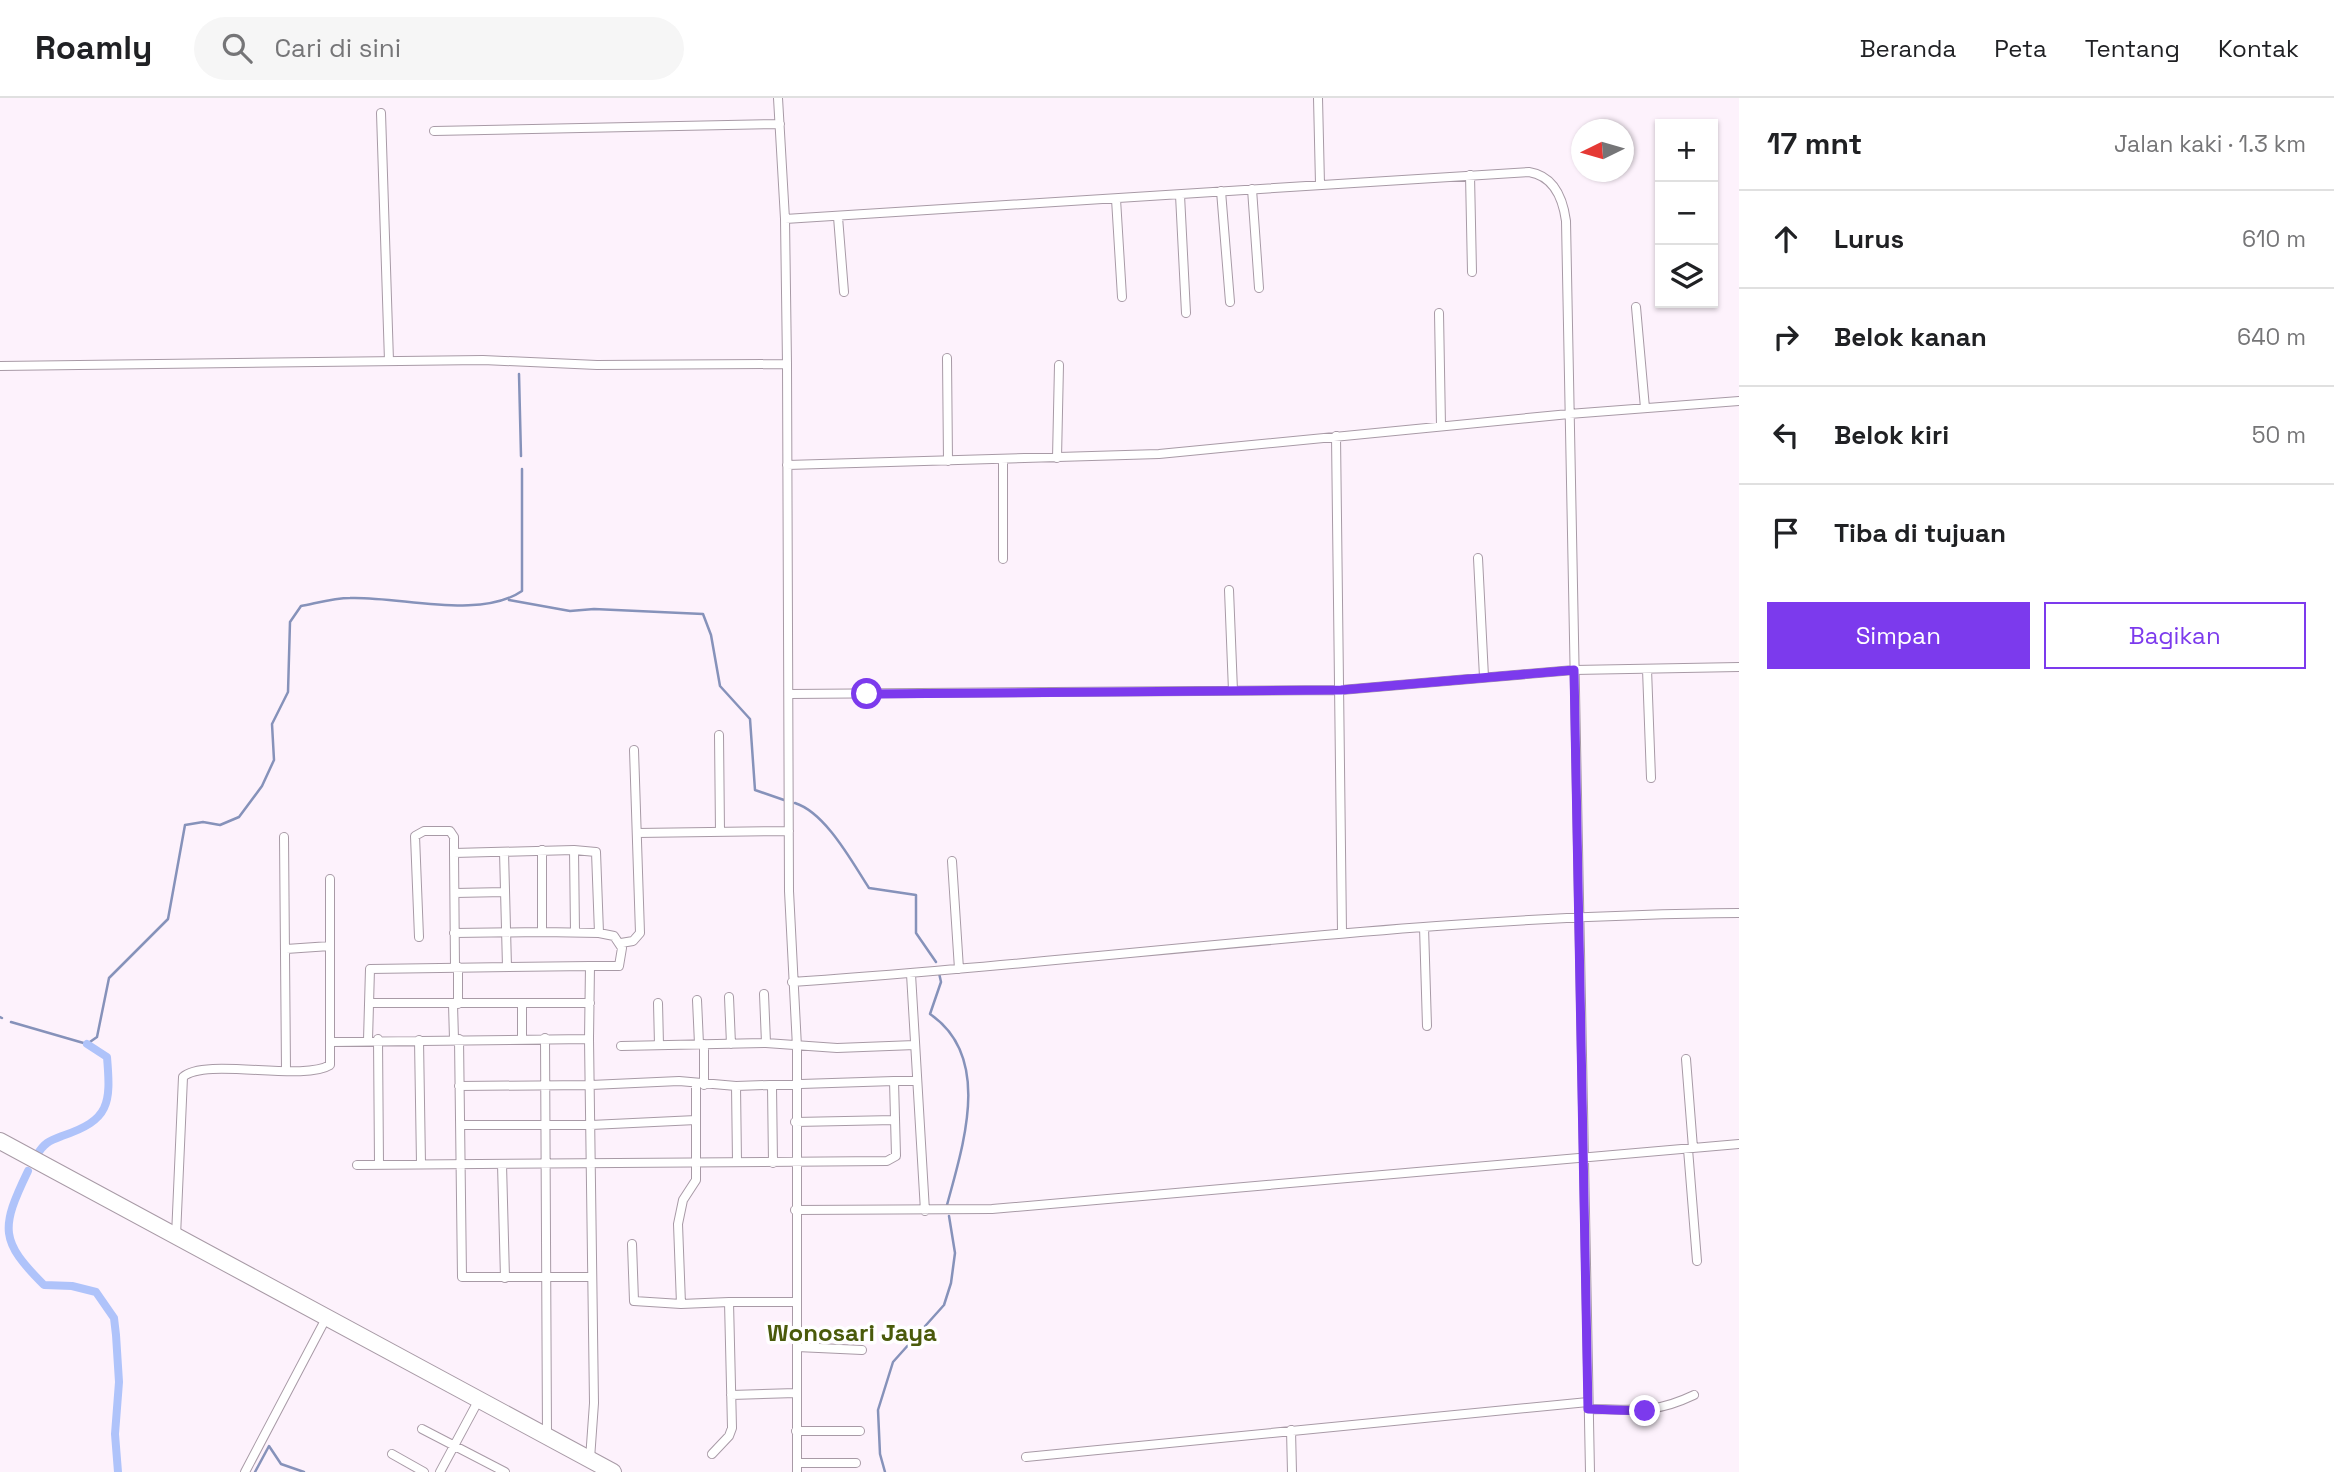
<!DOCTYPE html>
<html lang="id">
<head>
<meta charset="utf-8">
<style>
	:root { --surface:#fff; --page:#f6f6f6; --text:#202124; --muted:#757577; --line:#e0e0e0; --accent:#7c3aed }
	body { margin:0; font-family:"Space Grotesk",sans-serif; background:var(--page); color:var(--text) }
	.controls { position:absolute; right:21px; top:21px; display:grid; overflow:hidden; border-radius:0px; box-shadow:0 2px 5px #0004 }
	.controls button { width:63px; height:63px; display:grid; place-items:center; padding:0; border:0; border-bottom:2px solid var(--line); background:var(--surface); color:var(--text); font:35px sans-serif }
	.compass { position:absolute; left:1571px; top:21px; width:63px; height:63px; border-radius:50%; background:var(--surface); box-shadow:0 2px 5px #0004; rotate:265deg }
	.stop { position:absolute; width:21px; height:21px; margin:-16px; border:5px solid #7c3aed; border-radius:50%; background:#fff }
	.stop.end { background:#7c3aed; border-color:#fff; box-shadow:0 2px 7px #0008 }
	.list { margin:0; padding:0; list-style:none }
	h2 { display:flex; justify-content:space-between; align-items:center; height:91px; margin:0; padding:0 28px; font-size:30px }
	h2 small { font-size:23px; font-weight:400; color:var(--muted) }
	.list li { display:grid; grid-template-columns:46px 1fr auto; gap:21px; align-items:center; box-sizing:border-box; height:98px; padding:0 28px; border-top:2px solid var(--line) }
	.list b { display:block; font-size:26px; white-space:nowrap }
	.list em { font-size:23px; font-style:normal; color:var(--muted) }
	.actions { display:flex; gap:14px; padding:21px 28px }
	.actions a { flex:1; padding:16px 0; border:2px solid var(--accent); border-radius:0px; text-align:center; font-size:24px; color:var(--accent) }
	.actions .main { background:var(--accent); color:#fff }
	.icon { flex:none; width:38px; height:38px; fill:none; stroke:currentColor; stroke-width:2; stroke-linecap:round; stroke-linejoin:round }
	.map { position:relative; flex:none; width:1739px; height:1374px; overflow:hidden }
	header { display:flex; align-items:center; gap:42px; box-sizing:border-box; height:98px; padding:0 35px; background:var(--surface); border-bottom:2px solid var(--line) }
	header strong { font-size:33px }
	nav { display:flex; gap:38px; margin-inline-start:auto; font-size:24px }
	.search { width:490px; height:63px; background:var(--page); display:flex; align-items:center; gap:18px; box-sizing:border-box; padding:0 24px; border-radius:38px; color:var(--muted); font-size:26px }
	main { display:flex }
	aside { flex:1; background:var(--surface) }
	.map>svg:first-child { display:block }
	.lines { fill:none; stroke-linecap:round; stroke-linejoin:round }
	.stream { stroke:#8692ba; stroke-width:2.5 }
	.canal { stroke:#afc3fa; stroke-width:8 }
	.street-casing { stroke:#a89aa6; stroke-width:10 }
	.highway-casing { stroke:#a89aa6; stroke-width:18 }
	.street { stroke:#fff; stroke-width:8 }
	.highway { stroke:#fff; stroke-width:16 }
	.route { stroke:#7c3aed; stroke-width:9 }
	.labels { text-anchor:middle; stroke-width:7; stroke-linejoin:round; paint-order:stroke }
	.quarter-label { font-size:24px; font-weight:bold; fill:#4a5a0b; stroke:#fff }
</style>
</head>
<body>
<header>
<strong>Roamly</strong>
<div class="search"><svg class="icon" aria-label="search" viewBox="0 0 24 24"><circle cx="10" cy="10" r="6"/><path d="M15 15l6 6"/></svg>Cari di sini</div>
<nav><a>Beranda</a><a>Peta</a><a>Tentang</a><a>Kontak</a></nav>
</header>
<main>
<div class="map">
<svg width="1739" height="1374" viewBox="0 0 1739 1374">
	<rect width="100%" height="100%" fill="#fdf2fc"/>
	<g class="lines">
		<!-- stream -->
		<path class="stream" d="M519,276L521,358
			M509,502L570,513L594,511L703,516L711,537L720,588L750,621L755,692L784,702
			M795,705C826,715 852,764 869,790L916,797V835L936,864
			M939,875L941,884L930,916C993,959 963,1047 947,1107
			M0,919L2,920
			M11,924L87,946L97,939L109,880L168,821L185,727L203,724L220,727L239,719L262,688L274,662L272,626L288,594L290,524L301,508C317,505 334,500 350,500C400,498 480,522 522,493V371
			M255,1374L269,1348L281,1366L304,1374
			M885,1374L880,1356L878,1312L893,1264L944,1207L951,1185L955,1155L949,1118"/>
		<!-- canal -->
		<path class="canal" d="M37,1057C44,1045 49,1043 62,1038C110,1022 111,1006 107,959L87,946
			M28,1073C0,1131 0,1143 44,1187L72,1188L96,1194L114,1220L116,1237L119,1284L115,1336L118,1374"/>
		<!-- street casing -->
		<g class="street-casing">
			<path id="street" d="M778,0L785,121L787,266L789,793L797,949V1374
				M1318,0L1320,86
				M381,15L389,263
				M434,33L780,26
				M1470,77L1472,174
				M1252,91L1259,190
				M1221,93L1230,204
				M1180,97L1186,215
				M1116,101L1122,199
				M838,119L844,194
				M785,121L1529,74C1554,78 1563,101 1566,123L1590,1374
				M1636,209L1645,310
				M1439,215L1441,328
				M947,260L948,363
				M0,268L483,262L597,267L787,266
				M1336,338L1342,834
				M1057,360L1059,267
				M1003,361V461
				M787,367L1159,356L1569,316L1739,303
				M1478,460L1484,579
				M1229,492L1233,593
				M1647,571L1651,680
				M789,596L1341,592L1574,572L1739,569
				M719,637L720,734
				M637,735L789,733
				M284,739L286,972
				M542,752V834L599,835
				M574,752L575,834
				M504,754L507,869
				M952,763L959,871
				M455,795L505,794
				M1424,829L1427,928
				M454,835L542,834
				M419,839L415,738L424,733H450L454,739V755
				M621,845L633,843L640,835L634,652
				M286,851L330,848
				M455,869L454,755L574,752L596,754L599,835L614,838L622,850L619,868H590
				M911,876L925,1113
				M792,884C1108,863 1422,817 1739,815
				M764,896L766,945
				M729,899L731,946
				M697,902L699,946
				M369,905H590
				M522,905V941
				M658,905L659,947
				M453,906L454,941
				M458,906V869
				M545,940L547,1337
				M378,941L379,1066
				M459,941L462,1179H592
				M589,941L594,1305L590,1361
				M419,942L421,1066
				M331,944L589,941L590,868L370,871L368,942
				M621,948L766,945L837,950L915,947
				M1686,961L1693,1050
				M894,983H917
				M704,987V946
				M736,988L737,1064
				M772,988L773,1065
				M795,1024L895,1022
				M460,1027H591L696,1022
				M1688,1051L1697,1163
				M502,1066L505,1180
				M357,1067L887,1063L896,1058L894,983L736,988L679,983L591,987L459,988
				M795,1112L992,1111L1739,1046
				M176,1138L183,979C205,959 303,984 330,967V781
				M632,1146L634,1203L681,1206L678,1126L683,1102L696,1082V985
				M729,1204H796
				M681,1206L729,1204L732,1330L729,1338L712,1356
				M797,1249L862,1252
				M731,1297L796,1295
				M1589,1311C1632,1311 1652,1317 1694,1297
				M422,1331L505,1374
				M1291,1332L1292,1374
				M796,1333H860
				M392,1356L424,1374
				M1026,1359L1588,1304
				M797,1365H856
				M245,1374L323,1226
				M440,1374L476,1307"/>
		</g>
		<!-- highway casing -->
		<g class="highway-casing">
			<path id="highway" d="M0,1043L613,1374"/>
		</g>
		<!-- street -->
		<use href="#street" class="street"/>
		<!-- highway -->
		<use href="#highway" class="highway"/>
	</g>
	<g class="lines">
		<!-- route -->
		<path class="route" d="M867,596L1341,592L1574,572L1588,1311L1645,1313"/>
	</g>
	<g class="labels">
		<!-- quarter labels -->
		<g class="quarter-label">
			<text x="852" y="1243">Wonosari Jaya</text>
		</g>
	</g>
</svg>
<div class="controls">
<button>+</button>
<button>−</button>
<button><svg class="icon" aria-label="layers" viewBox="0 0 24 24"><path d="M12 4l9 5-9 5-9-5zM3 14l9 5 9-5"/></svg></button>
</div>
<svg class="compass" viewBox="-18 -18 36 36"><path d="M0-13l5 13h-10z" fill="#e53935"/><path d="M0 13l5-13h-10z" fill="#757577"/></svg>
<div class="stop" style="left:867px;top:596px"></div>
<div class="stop end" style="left:1645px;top:1313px"></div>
</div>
<aside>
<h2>17 mnt<small>Jalan kaki · 1.3 km</small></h2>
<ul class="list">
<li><svg class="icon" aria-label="ahead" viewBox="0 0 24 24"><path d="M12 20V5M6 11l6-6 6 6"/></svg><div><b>Lurus</b></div><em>610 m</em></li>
<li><svg class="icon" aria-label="right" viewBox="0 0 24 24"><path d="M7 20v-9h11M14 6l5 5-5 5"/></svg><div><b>Belok kanan</b></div><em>640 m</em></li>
<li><svg class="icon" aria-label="left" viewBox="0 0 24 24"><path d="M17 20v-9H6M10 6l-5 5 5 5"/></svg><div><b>Belok kiri</b></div><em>50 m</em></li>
<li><svg class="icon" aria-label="arrive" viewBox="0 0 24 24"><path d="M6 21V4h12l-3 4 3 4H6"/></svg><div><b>Tiba di tujuan</b></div></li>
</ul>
<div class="actions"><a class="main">Simpan</a><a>Bagikan</a></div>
</aside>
</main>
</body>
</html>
